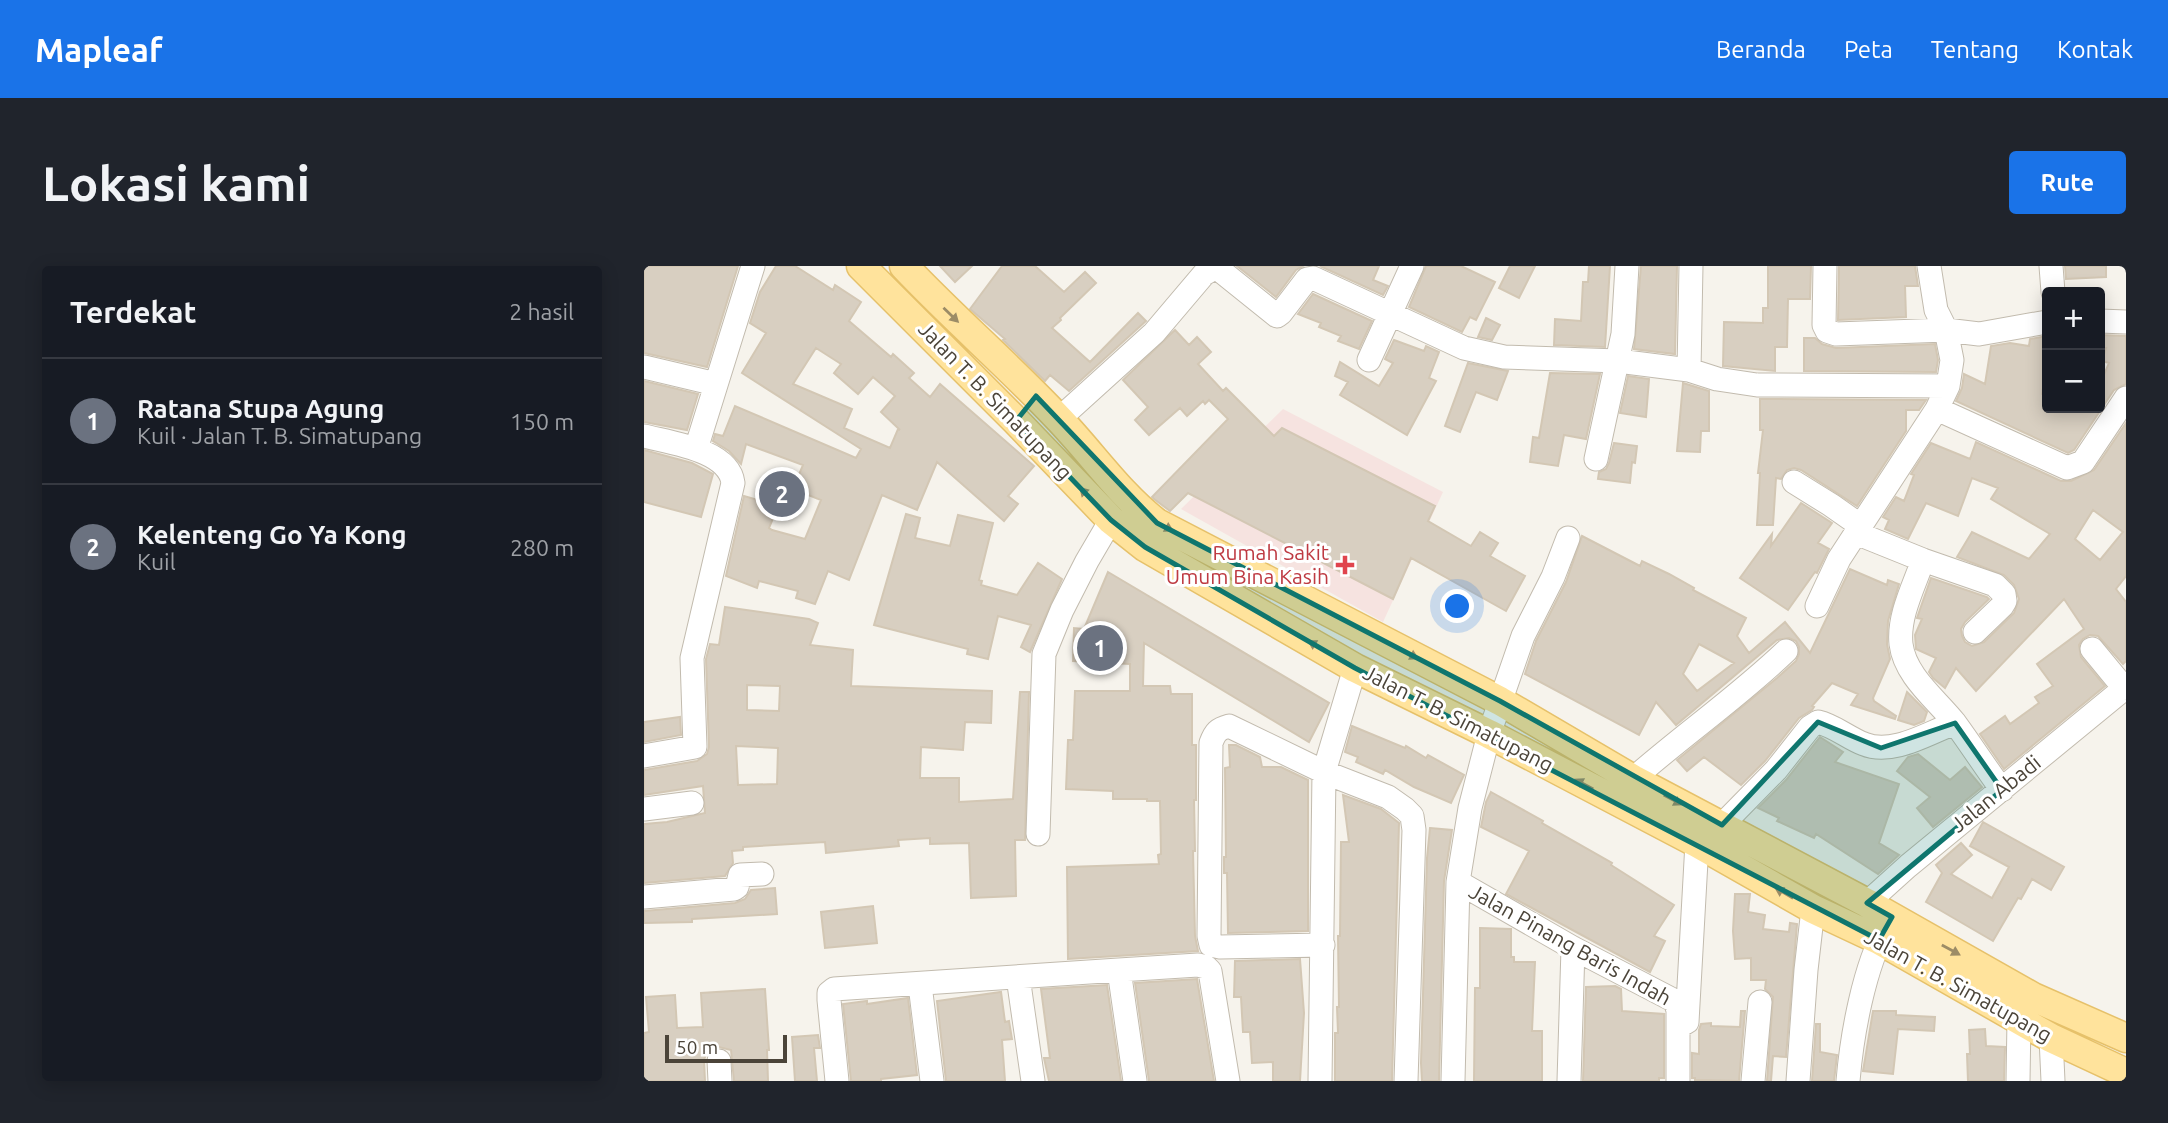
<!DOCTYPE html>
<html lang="id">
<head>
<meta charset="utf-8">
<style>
	:root { --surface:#171b24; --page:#20242c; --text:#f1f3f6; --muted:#9ea1a6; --line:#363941; --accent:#1a73e8 }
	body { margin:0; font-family:Ubuntu,sans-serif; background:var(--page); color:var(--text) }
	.controls { position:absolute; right:21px; top:21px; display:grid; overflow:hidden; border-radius:7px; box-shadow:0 4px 18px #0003 }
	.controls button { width:63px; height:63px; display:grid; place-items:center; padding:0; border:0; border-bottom:2px solid var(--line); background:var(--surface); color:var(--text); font:35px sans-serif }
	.scale { position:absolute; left:21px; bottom:18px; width:122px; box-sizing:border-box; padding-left:7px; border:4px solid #4b4439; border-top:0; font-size:19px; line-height:24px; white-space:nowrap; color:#4b4439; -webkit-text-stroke:5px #fff; paint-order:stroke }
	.you { position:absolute; left:814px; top:341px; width:24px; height:24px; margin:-18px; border:5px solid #fff; border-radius:50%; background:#1a73e8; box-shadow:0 0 0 10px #1a73e833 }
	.badge { display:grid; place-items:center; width:46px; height:46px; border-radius:50%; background:var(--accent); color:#fff; font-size:23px; font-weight:700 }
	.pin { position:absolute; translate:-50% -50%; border:4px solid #fff; box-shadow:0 2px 7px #0006 }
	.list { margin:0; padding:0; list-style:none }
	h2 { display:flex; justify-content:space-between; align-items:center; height:91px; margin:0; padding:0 28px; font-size:30px }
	h2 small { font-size:23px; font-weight:400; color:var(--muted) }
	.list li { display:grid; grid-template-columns:46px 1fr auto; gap:21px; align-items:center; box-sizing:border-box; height:126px; padding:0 28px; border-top:2px solid var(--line) }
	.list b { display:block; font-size:26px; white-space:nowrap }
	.list p { margin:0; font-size:23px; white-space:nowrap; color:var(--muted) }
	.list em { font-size:23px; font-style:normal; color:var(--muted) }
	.map { position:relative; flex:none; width:1482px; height:815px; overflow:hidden; border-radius:7px }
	header { display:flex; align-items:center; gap:42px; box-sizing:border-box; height:98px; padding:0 35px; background:var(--accent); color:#fff }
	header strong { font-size:33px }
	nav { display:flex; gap:38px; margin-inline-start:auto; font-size:24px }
	.intro { display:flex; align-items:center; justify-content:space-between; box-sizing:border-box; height:168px; padding:0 42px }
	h1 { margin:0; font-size:49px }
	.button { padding:18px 32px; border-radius:7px; background:var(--accent); color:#fff; font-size:24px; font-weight:700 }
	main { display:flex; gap:42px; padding:0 42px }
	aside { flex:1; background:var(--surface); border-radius:7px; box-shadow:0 4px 18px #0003 }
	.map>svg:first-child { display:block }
	.medical { fill:#f6e3e0 }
	.building { fill:#d8cfc1; stroke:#d3c7b4; stroke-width:2; fill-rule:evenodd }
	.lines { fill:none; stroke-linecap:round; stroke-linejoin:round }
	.minor-casing { stroke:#c2bbae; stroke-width:25 }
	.major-casing { stroke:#e6c16a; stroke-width:31 }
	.minor { stroke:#fff; stroke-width:23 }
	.major { stroke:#ffe39c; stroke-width:28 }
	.oneway { fill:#9c8c66 }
	.marked { fill:#0f766e; fill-opacity:0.2; stroke:#0f766e; stroke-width:5; stroke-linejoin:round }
	.health-dot { fill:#e0444e; stroke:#fff; stroke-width:2.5 }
	.labels { text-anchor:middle; stroke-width:6; stroke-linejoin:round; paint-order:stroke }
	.street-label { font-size:21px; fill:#4b4439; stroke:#fff }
	.health-label { font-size:21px; fill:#be3a42; stroke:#fff; text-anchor:end }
</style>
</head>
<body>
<header>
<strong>Mapleaf</strong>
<nav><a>Beranda</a><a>Peta</a><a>Tentang</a><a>Kontak</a></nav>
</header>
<div class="intro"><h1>Lokasi kami</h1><a class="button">Rute</a></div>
<main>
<aside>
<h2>Terdekat<small>2 hasil</small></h2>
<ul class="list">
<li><span class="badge" style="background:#6b7280">1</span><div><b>Ratana Stupa Agung</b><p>Kuil · Jalan T. B. Simatupang</p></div><em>150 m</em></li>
<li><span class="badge" style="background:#6b7280">2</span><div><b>Kelenteng Go Ya Kong</b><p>Kuil</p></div><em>280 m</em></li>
</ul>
</aside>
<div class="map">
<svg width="1482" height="815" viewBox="0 0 1482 815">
	<rect width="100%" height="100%" fill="#f6f3ec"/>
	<!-- medical -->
	<path class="medical" d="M639,143L799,226L739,356L537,243Z"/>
	<!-- building -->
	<path class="building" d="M0,0H94L63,101L0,87Z
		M132,0H151L189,24L191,19L217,36L205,55L247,91L249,88L270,107L265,112L286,131L296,118L390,200L364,230L374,238L360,255L293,196L273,244L238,229L205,314L184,305L171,338L152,332L154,325L115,315L113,322L82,310L100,230L134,240L125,262L128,264L161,273L177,234L149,223L159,199L102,178L97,198L85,185L69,175L71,168L79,170L91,140L212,192L217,183L98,107L122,67L106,57L116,26ZM172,82L197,98L190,107L214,128L229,111L251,130L237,146L256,164L254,163L246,182L200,162L208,143L149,118Z
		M296,0H328L311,16Z
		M358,0H391L420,26L441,6L452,17L416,52L417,54L408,62L446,96L494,47L502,55L425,125L406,109L401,115L359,74L361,73L326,43Z
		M593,0H659L652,4L632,31Z
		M676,0H735L729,14L744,20L739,29Z
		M782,0H817L851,16L832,54L826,51L818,66L765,41Z
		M866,0H891L875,32L855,22Z
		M945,0H966L961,81L910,79L911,53L937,55L939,16H944Z
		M997,0H1033L1031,88L990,83Z
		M1124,0H1167L1166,33H1144L1143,81H1131V105L1079,100L1080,56L1119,57V42H1124Z
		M1195,0H1271L1274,20H1261L1262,51L1194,54Z
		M1421,0H1462V11L1422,13Z
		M669,28L728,55L715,83L694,75L697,70L675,61L677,57L654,48Z
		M842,52L856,59L848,74L834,71Z
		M531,64L545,79L553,71L567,86L554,98L579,125L582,122L630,170L638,162L791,240L784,255L827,280L836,266L854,277L846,290L881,310L862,345L767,292L749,333L544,227L526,245L510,233L508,231L584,153L565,134L561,138L559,135L543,150L536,142L505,169L491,154L504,141L479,114Z
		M1456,69L1482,70V118L1470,124L1430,184L1424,187L1312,135L1318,122L1320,108L1341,118L1347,80L1366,77L1385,80L1386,73L1403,70V97L1398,128L1403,131V142H1456V118L1465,97L1458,95L1462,82H1456Z
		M1160,72H1171L1178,78L1192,82L1291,78L1294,94L1292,106L1160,105Z
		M750,74L780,85L782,80L795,86L785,112L792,115L763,169L696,129L704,116L691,110L696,96L735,120L749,97L741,93Z
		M824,97L864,105L853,134L832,126L816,166L801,160Z
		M906,107L956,108L942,173L920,169L914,200L886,196L889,171L895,172Z
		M984,110L1005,113L1002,151L976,147Z
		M0,115L54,128L43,164L0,156Z
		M1039,117L1065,125V165H1057L1056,186L1033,185Z
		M1116,133L1282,134L1275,144H1262V165L1213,240L1157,204L1150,202L1143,204L1137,213L1132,212L1129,259H1113L1116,207H1114L1119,164H1116Z
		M1482,157V310L1472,323L1482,336V395L1479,398L1454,370L1446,369L1439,373L1435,379L1437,391L1461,420L1360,503L1336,468L1361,450L1366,458L1395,437L1391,431L1409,420L1393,398L1440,363L1420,333L1332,425L1312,402L1301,422L1289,412L1285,406L1292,392L1272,383L1271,369L1278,353L1273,352L1287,312L1343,331L1345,333L1321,356L1317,363L1318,370L1321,376L1328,380L1340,376L1370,347L1375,333L1370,319L1360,309L1313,291L1328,266L1385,293L1406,268L1347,233L1354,222L1328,212L1314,250L1282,237L1264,273L1241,263L1245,254L1239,251L1252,231L1260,235L1270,209L1267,208L1287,177L1326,193L1332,176L1417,215H1427L1450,204ZM1449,244L1479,266L1456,294L1431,273Z
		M970,177L993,180L991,197L988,196L986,217L954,213L955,206L962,203L965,197Z
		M0,184L48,197L69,208L57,251L0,236Z
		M1157,237L1188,257L1174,277L1185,283L1173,307L1171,306L1144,344L1096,312L1128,268L1127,280Z
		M262,248L276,252L271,272L306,280L314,249L349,257L335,314L338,315L337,319L373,329L394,297L418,313L386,386L377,381L387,359L354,350L344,393L323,388L324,383L230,359Z
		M938,270L996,300L998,295L1025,308L1050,322L1049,324L1102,352L1093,370L1105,387L1141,356L1166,387L1206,303L1243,319L1244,314L1255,318L1244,355L1243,378L1246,393L1229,432L1230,435L1252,450L1251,453L1207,439L1214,428L1188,417L1168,440L1170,441L1168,444L1155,452L1121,495L1097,519L1060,491L1043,505L1033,494L1133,412L1152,395L1155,388V381L1152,375L1145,372L1133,374L1032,459L1012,436L995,469L881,408L892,375L922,316ZM1055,378L1090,397L1053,425L1039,408Z
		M464,306L685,437L665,476L500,377L499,420H526L527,428H548V479H552V534H550L551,585H549L551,670L554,685L424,693L423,601L515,598L514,589L517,588L516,535H503V533H469V525L422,523L424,474H429L431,425H486V398L429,395L430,362L440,363Z
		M81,341L165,353L174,357L166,379L209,384L207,420L348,425L347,457L321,456L319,484L277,481L276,512H315V536L369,533L376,426H385L381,574H371L372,630L327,632L325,577L286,578V572L254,574L255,580L182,587L181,576L99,581V584L88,585L89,597L81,610L0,617V558L23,556L61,547L59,520L0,529V504L53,495L63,488L65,481L62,393L66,378L75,379ZM103,419L136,420L135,445L103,444ZM92,480L134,482L133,518L94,519Z
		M1263,426L1283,446L1280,455L1270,459L1254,454Z
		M36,451L37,469L0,476V456Z
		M708,460L761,482L762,480L782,492L784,489L820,509L807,537L770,521L741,504L739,508L712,496L714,491L701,486Z
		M1176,471L1199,486L1191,496L1255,518L1235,577L1255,589L1234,608L1172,568L1170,572L1133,555L1135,552L1114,542L1142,514Z
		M585,479H592L616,491L618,501H637L664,514V665L584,667L583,607H580V591H582L581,502L586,501Z
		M1274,488L1306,514L1321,501L1338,521L1289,561L1273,542L1286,531L1253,505L1264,491Z
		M847,526L899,555L898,557L968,597L967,599L1030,639L1010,670L1021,675L1006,706L862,628L885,585L837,561L842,536Z
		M699,529L737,543L755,557L748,815H691V767H694L693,741H695L694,670H696L697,576H705Z
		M1339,556L1420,601L1407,624L1388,613L1377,633L1374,632L1349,675L1282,636L1298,607L1292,599L1317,577L1328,589L1307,608L1348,632L1365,601L1326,580Z
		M786,562L808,564L800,615L795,815H778L777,797L783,592Z
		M131,622L133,648L48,653V656L0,657V645L91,637L101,633L107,624Z
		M1091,628H1106L1104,646L1121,649L1119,663L1145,666L1146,657L1153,658L1142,791L1129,790L1127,815H1123L1129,731L1121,723L1122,714H1107V692L1091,693L1089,665Z
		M229,640L233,677L181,682L177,646Z
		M836,662L867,663V691H870V696H891L888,765H898V815H830L831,722H836Z
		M656,693L660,747L656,815H629V796L608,797L606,766H599L597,731H590L591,695Z
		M553,713L570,815H505L491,717Z
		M463,719L477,815H405L400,792H406L397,723Z
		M971,720L977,723L978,745L1020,748V812H1015V815H939L942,721Z
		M121,723L125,784H123L124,815H90L87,784L75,781L63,786L60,794L61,815H0V767L5,766L2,731L31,729L33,762L59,761L57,727Z
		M357,726L361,756L365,755L368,773L358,774L361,815H302L293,735Z
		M264,732L273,809L237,813V815H207L199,738L223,735V738Z
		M1097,745H1101L1095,815L1051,814V812H1048V787L1055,788V764L1057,758L1067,757V760L1096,761Z
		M1229,745H1252V749L1291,751L1290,765L1254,763L1249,808L1219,805Z
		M1172,758H1176V786L1193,789L1190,815H1168Z
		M1341,763L1342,780L1361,781L1360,815H1324L1323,788H1326L1325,764Z
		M174,769L176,782H170L173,815H151L148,771Z"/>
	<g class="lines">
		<!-- minor casing -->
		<g class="minor-casing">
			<path id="minor" d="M1181,0L1180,59L1183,65L1192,68L1302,64L1335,68L1403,56
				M1407,0L1409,26
				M1456,55L1482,56
				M725,94L768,0
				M0,101L72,118
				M1045,104L1047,0
				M1293,143L1423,202L1439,196L1482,132
				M415,153L510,67L560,8L572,1L633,50L637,47L663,13L669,12L820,82L860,91L974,95L1045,104L1073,113L1113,119L1304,120
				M0,170C27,177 85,184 89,217L48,392L51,481L0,490
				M52,183L109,0
				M952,193L979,68L983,0
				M1150,216L1187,239L1217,260
				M1212,267L1279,294L1351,319L1360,328L1361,335L1358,340L1331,366
				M1279,294C1270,320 1254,350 1257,378C1261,410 1292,433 1311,457C1327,479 1342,502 1358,524
				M1173,340L1195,293L1293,143L1304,120L1308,94L1302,64L1292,44L1285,0
				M1448,383L1480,422
				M989,513C1039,469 1094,431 1142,385
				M0,543L48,537
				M1078,559L1132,504L1166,461L1174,456C1191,460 1204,472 1220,478C1248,490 1284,467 1311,457
				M394,568L400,388L418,344L443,295L467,254
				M814,616L929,682L1031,735L1034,744V815
				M0,631L90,623L93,621L96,609L118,608
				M1223,637L1264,600L1482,421
				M679,679L576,681L567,679L565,670L567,477C571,466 574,463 585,460L680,506L744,531L761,543L768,550L770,564L762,815
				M475,704L554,699L562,701L566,705L584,815
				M374,711L389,815
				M276,719L288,815
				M1043,756L1053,577
				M1407,772L1409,815
				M75,795L76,815
				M193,815L185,734V727L190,723L475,704L491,815
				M676,815L680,506L711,402
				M809,815L814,616L826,542L845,468L879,370L909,311L924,272
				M925,815L929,682
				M1109,815L1116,736
				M1154,815L1162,704L1169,643
				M1204,815C1208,768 1220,701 1243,660
				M1374,815L1375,753"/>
		</g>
		<!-- major casing -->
		<g class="major-casing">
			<path id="major" d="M217,0L372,155L467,254L501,281L711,402L845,468L1053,577L1169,643L1235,674L1407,772L1482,807
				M260,0C309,52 364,99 413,151C447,186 474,227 513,257L856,435L989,513L1223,637L1389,731L1482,772"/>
		</g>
		<!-- minor -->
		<use href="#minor" class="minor"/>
		<!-- major -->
		<use href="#major" class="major"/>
	</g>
	<!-- one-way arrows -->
	<defs><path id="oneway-solid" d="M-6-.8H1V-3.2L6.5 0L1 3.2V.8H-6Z" transform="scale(1.75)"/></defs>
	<g class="oneway">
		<use href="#oneway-solid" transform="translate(307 49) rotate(44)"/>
		<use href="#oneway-solid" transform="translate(443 229) rotate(-134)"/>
		<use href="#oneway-solid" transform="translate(520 260) rotate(29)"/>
		<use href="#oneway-solid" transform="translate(673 380) rotate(-150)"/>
		<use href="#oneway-solid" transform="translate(765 388) rotate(27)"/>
		<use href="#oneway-solid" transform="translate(940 518) rotate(-152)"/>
		<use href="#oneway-solid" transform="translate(1029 534) rotate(28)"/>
		<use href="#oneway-solid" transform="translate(1140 627) rotate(-150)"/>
		<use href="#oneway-solid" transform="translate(1307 684) rotate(29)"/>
	</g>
	<!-- marked area -->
	<path class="marked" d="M392,130L513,257L856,435L1078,559L1174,456L1237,482L1311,457L1358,524L1223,637L1248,651L1235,674L711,402L501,281L467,254L372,155Z"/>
	<!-- markers -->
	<path class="health-dot" d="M697.5 288.5h7v7h7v7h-7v7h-7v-7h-7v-7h7z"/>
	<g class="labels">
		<!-- street labels -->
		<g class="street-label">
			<text transform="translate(351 135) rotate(46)" y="7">Jalan T. B. Simatupang</text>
			<text transform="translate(814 453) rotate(27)" y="7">Jalan T. B. Simatupang</text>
			<text transform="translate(1352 528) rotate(-39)" y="7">Jalan Abadi</text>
			<text transform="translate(926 679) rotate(29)" y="7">Jalan Pinang Baris Indah</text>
			<text transform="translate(1314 720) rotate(29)" y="7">Jalan T. B. Simatupang</text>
		</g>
		<!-- health labels -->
		<g class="health-label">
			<text x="685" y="294">Rumah Sakit<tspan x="685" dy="24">Umum Bina Kasih</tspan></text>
		</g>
	</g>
</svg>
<div class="controls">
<button>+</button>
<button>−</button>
</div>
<div class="scale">50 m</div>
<div class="you"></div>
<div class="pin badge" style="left:456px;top:382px;background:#6b7280">1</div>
<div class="pin badge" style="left:138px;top:228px;background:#6b7280">2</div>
</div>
</main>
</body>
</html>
